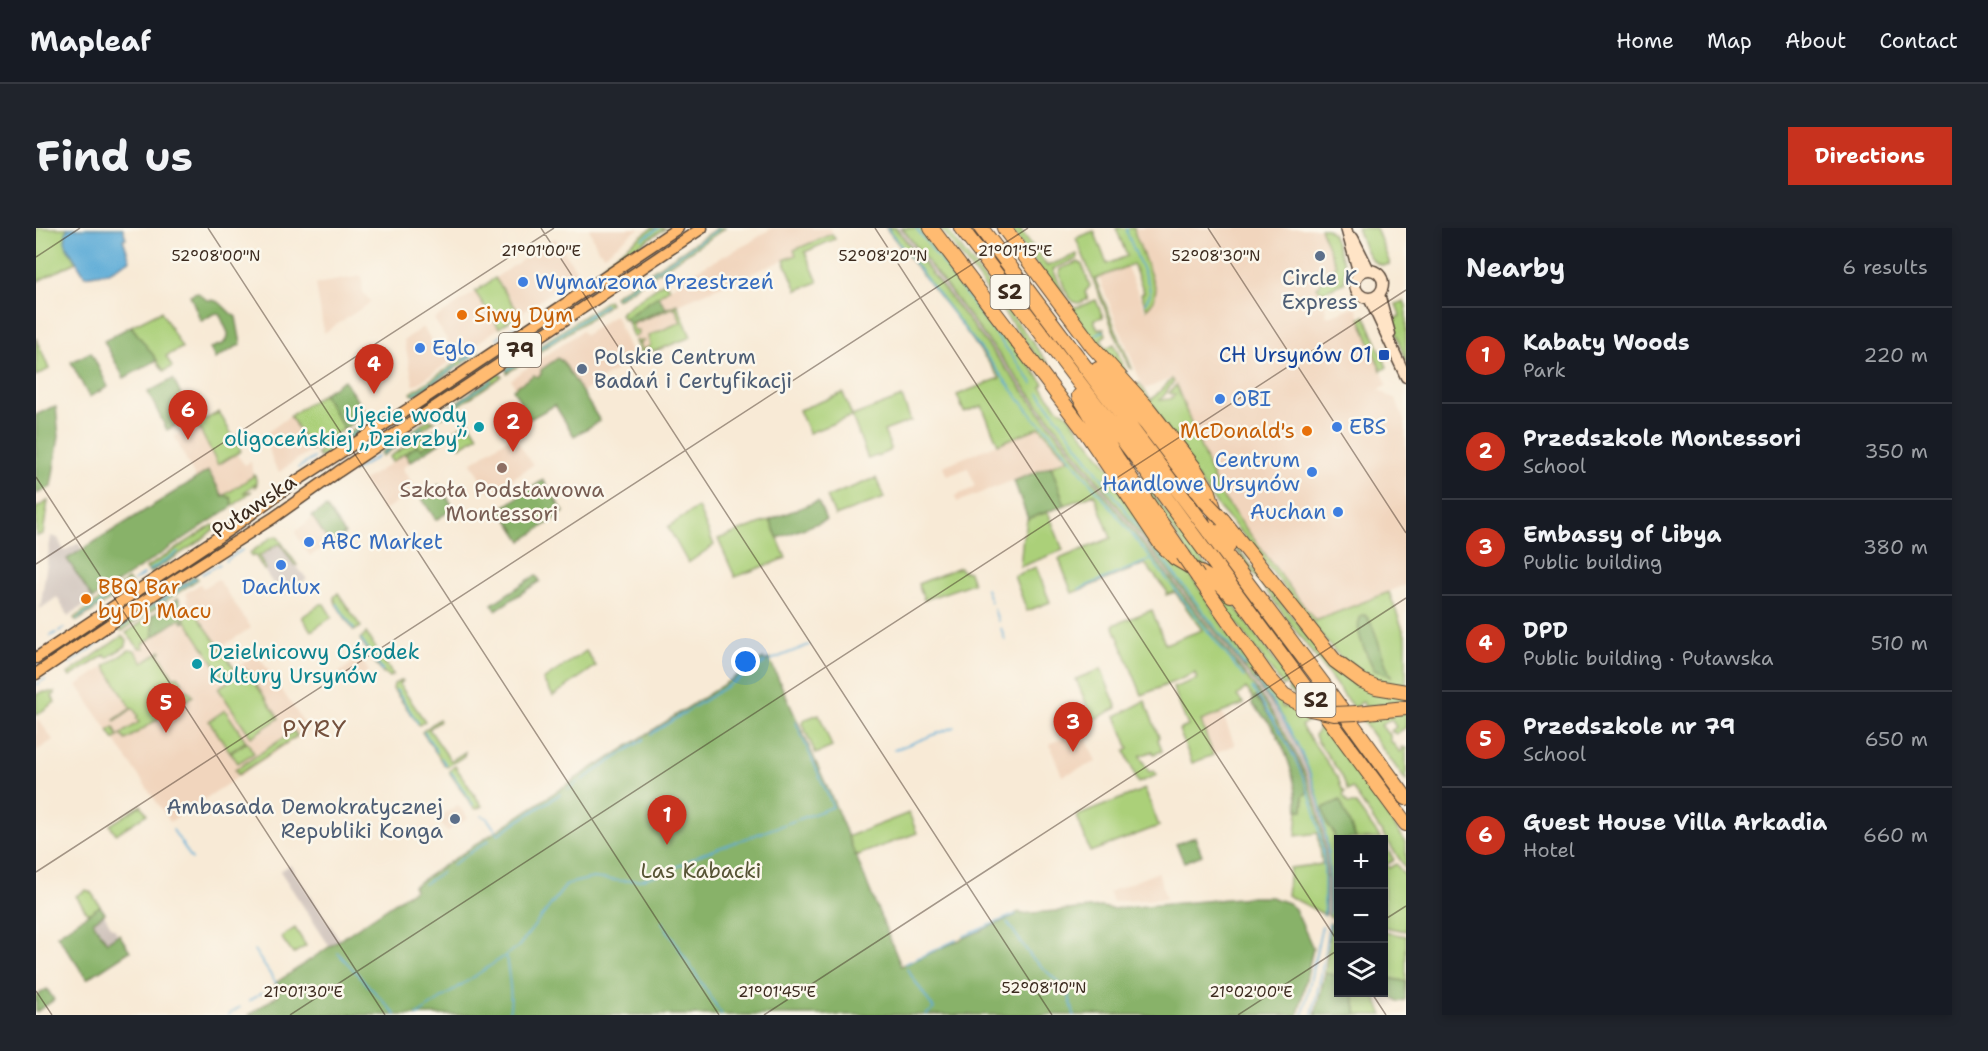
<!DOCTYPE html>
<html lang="en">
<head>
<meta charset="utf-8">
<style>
	:root { --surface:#171b24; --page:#20242c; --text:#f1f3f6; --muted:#9ea1a6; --line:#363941; --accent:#c8321e }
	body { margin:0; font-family:"Shantell Sans",sans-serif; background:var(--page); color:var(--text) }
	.controls { position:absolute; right:18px; bottom:18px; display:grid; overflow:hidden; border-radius:0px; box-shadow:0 3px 9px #0003 }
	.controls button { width:54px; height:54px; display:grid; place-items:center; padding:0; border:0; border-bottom:2px solid var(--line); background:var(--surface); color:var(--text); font:30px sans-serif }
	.you { position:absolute; left:710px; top:434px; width:21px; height:21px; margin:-15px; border:4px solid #fff; border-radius:50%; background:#1a73e8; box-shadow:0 0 0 9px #1a73e833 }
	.badge { display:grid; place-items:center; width:39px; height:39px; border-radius:50%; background:var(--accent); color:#fff; font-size:20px; font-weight:700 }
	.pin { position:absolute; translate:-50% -50px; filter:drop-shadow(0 2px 3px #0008) }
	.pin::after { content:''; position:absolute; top:32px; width:21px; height:18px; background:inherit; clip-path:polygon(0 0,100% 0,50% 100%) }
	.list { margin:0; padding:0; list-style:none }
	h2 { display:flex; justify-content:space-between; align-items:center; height:78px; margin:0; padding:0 24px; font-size:26px }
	h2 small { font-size:20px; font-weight:400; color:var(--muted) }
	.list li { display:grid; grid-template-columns:39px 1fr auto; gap:18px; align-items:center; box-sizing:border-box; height:96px; padding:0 24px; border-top:2px solid var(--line) }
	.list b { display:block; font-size:22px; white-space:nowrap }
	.list p { margin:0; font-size:20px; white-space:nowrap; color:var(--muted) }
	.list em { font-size:20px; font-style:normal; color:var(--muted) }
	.icon { flex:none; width:33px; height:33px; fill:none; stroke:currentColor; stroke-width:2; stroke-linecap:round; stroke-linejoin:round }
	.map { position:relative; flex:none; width:1370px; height:787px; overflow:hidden; border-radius:0px }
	header { display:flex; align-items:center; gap:36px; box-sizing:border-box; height:84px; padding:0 30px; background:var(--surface); border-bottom:2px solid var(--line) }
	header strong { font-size:28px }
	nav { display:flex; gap:33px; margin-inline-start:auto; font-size:21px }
	.intro { display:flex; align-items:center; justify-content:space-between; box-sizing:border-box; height:144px; padding:0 36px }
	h1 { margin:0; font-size:42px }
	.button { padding:15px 27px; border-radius:0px; background:var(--accent); color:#fff; font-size:21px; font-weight:700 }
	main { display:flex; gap:36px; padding:0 36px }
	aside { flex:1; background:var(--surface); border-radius:0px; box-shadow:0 3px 9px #0003 }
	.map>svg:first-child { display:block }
	.built { fill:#f1d5bd }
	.industrial { fill:#cec1ba }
	.green { fill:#abd079; stroke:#737d4c; stroke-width:1.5; fill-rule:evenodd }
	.forest { fill:#88b269; stroke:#626e44; stroke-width:1.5 }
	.water { fill:#5dacd7; stroke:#4c6b7a; stroke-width:1.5 }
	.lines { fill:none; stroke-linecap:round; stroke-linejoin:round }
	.stream { stroke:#5dacd7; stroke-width:1.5 }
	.secondary-casing { stroke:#57473a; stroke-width:13 }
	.primary-casing { stroke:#57473a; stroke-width:13 }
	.motorway-casing { stroke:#57473a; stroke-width:16 }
	.secondary { stroke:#ffe4c6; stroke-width:10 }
	.primary { stroke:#ffbb71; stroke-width:10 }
	.motorway { stroke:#ffbb71; stroke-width:14 }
	.motorway-bridge-casing { stroke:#57473a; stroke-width:16; stroke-linecap:butt }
	.motorway-bridge { stroke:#ffbb71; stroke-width:14 }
	.ticks { fill:none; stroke:#3b2a1e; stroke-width:1.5; stroke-opacity:0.45 }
	.service-dot { fill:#5c6f8a; stroke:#fbf7ec; stroke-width:2 }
	.shop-dot { fill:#3f7fe0; stroke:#fbf7ec; stroke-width:2 }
	.food-dot { fill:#e8710a; stroke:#fbf7ec; stroke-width:2 }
	.transit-dot { fill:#1a4fb4; stroke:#fbf7ec; stroke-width:2 }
	.culture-dot { fill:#0f9aa8; stroke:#fbf7ec; stroke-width:2 }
	.education-dot { fill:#8d6e63; stroke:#fbf7ec; stroke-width:2 }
	.labels { text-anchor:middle; stroke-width:5; stroke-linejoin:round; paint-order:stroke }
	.shield { fill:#fbf7ec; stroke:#75685c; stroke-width:1.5 }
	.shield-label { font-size:20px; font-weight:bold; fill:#3b2a1e }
	.service-label { font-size:21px; fill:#4e5e75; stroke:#fbf7ec }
	.shop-label { font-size:21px; fill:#366cbe; stroke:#fbf7ec; text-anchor:start }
	.food-label { font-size:21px; fill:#c56008; stroke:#fbf7ec; text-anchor:start }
	.transit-label { font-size:21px; fill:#164399; stroke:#fbf7ec; text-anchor:end }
	.culture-label { font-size:21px; fill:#0d838f; stroke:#fbf7ec; text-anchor:end }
	.education-label { font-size:21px; fill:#785e54; stroke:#fbf7ec }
	.street-label { font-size:21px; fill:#3b2a1e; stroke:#fbf7ec }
	.park-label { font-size:21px; fill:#575435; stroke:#fbf7ec }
	.quarter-label { font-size:24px; letter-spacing:1.5px; fill:#74513d; stroke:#fbf7ec }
	.ticks-label { font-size:15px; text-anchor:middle; fill:#3b2a1e; stroke:#fbf7ec; stroke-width:5; stroke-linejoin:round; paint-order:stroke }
</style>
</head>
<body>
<header>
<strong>Mapleaf</strong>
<nav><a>Home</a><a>Map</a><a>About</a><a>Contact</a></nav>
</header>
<div class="intro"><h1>Find us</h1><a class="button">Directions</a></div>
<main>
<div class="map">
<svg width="1370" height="787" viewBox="0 0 1370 787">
	<rect width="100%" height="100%" fill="#fbf7ec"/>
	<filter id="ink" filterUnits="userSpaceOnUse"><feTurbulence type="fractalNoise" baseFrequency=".0167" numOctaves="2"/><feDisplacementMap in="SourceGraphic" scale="12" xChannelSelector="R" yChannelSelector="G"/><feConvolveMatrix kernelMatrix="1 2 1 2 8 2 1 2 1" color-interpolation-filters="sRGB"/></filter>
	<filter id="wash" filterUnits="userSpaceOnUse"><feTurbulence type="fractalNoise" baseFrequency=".008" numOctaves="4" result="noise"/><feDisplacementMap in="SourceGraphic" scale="24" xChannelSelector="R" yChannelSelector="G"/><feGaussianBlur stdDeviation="1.35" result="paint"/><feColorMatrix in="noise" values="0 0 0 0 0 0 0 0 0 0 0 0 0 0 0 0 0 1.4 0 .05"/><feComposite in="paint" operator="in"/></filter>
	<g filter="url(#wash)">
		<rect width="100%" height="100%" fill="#f8ead6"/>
		<!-- built -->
		<path class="built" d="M553,0H603L568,27L561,20Z
			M736,0H794L796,6L758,22L760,27L642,76L655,109L619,123L618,122L610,125L609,127L604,124L592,96L629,81L622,68L666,39L713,15Z
			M1098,0H1284L1300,38L1288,48V52L1284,55L1283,62L1286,64L1291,89L1320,78L1351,157L1343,162L1360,172L1370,198V357L1279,393L1273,385L1182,263L1136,150L1109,161L1106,157L1063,50L1091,39L1109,82L1112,81L1116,76L1120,60L1099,6Z
			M519,10L541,43L523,56L524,59L484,86L459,50Z
			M326,48L327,64L335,74L288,105L280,56Z
			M439,64L463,100L378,158L368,112L387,99L402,122L413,115L398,91Z
			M579,87L597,131L546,164L526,133L501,149L498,147L479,159L475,152L482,146L546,103L549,107Z
			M254,188L275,222L243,244L237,235L229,206Z
			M161,196L182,236L200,226L209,237L215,233L217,248L187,268L172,244L160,251L138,208Z
			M1004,199L1033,231L921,274L919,268L935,261L939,257L932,240L911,248L907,238Z
			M477,207L497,237L455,265L435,235Z
			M369,226L374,234L366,240L380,261L347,283L327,253Z
			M277,289L294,316L274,328L261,308L260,303Z
			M182,351L215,400L183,420L150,371L152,370L150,365L164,356L167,360Z
			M144,391L147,395L150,393L187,449L221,426L273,502L134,594L41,457L71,437L112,498L157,468L148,462L135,469L133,466L145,458L142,448L138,450L122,425L107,435L99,423L103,420H108L106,416Z
			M324,430L333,443L312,457L303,444Z
			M1186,485L1199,517L1177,526L1164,493Z
			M0,488L17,512L0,523Z
			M1047,502L1060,534L1026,548L1014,517L1015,515Z
			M421,577L423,578L432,590L411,604L402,590Z
			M1122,644L1130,671L1077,674L1073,664Z"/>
		<!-- industrial -->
		<path class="industrial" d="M860,0H866L926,79L1245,487L1271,538L1282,570L1293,627V688L1289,687L1290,628L1255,514L1245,497L1211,449Z
			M15,308L22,310L28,323L43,315L46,322L32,331L57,371L32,388L21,369L4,381Z
			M242,316L271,351L245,368L228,342L230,340L223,330Z
			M254,637L304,712L294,719L244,643Z
			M68,686L76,700H78L82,707L71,714L57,693Z"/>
		<!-- green -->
		<path class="green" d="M0,0H31V19L40,34L0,54Z
			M616,0H630L574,36H567Z
			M681,0H689L580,72L578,68Z
			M850,0H860L1211,449C1252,505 1283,557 1289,628C1291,647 1289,668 1289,687L1251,667L1254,640L1286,636L1282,605L1260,608L1262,582H1266L1268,577L1267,567L1272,564C1263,529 1242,497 1220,469L1218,471L1210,460L1201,468L1208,476L1165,493L1177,527L1156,535L1143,502L1152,498L1137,460L1161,451L1159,445L1106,467L1077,397L1116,382L1129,416L1166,402L1139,364L1130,367L1131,363L1109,336L1036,365L1023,331L1075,310L1058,266L1029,277L1015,238L1032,231L1004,199L962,216L946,178L928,184L921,167L964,150L925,96Z
			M866,0H890L1008,156L1005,159L1021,179L1032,187C1072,239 1114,290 1152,344C1183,387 1207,437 1246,474V479L1248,480L1250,476L1263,483L1259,490L1261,492L1265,484L1269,486L1268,491L1272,492L1275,488L1281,490L1340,570L1370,615V641L1316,560L1312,563L1305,546L1281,513L1279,507L1283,500L1276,490L1265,498L1302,549L1305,559L1309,565L1307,567L1312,576H1320L1345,611H1320L1304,573L1290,589L1291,596L1298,605V620L1302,627V664L1300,673L1302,691L1299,692L1293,688C1294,637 1291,584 1270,537C1263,520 1254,503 1245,487L926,79Z
			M904,0H910L1025,152L1065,217L984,106Z
			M973,0H983L1011,38L1041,26V31L1017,41L1030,71L1036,79H1042L1060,72L1067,89L1059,91V95L1062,101H1068L1070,107L1065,111L1070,120L1078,116L1092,149L1100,157L1103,155L1115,172L1136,151L1138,154L1131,162V164L1124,172L1134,171L1139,167L1133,165L1140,157L1182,263L1279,393L1353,364L1370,410V457L1338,452L1326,447L1303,428L1288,411L1210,310L1184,281L1074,133ZM1334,393L1346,429L1354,447L1338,441Z
			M1080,0H1098L1099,6L1120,61L1118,72L1111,81L1105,66L1108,64L1097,36L1059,51L1096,141L1093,140L1040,10L1058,3L1071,36L1091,28Z
			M1284,0H1291L1296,5L1310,40L1308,55L1286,64L1280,59L1284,57L1288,48L1300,38Z
			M1321,0H1340L1354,36C1333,43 1327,15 1321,0Z
			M796,6L799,11L769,24L782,54L761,62L748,32L760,27L758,22Z
			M1042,34L1046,36L1054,58L1049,64L1052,71C1050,72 1043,75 1042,75C1031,75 1026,52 1023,44L1024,41Z
			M459,50L484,86L463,100L439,64Z
			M628,54L634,60L587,92L584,86L587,82Z
			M572,72L574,75L562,85L471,145L470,141L472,139Z
			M1368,73L1370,78V135L1356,93L1364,88L1360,76Z
			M641,76L655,109L619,123L618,122L610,125L609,127L604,124L599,113H607L603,116L606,122L614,118L612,108L645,94L639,79L596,96L598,102L603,103L602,106L597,109L592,96Z
			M125,83L146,120L130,128L136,139L128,143L95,98Z
			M1329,88L1351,139L1345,143L1324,90Z
			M0,110L13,141L0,148Z
			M441,121L442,125L380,167H377L375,165Z
			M462,146L466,148L406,189L402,187Z
			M807,165L816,188L866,169L875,193L848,203L855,220L854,223L832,231L816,188L773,205L763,182Z
			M287,166L308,201L275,222L254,188Z
			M183,184L205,223L182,237L161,196Z
			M392,192L399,193L346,228L344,225Z
			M432,192L442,208L424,219L416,205Z
			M328,195L330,201L284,230L281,225Z
			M1068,200L1175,344L1158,334Z
			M401,201L407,207L385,222L382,217L356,234L353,229L389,206Z
			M217,246L219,247L221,256L219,259V256L207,265L216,263L197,278L195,271L189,267L217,248Z
			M840,250L848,270L799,288L791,269Z
			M12,273L7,306L0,308V280Z
			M662,279L678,317L652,335L632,299Z
			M1012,284L1027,322L984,339L987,307L989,305L991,291Z
			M734,292L750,330L699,349L682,311Z
			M177,297L180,299L164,313L114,345L110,340Z
			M1191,307L1286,426L1370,469V473L1328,479V475L1326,474L1318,481L1208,333Z
			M241,308L261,337H258L245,317L242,316L223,328L230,341L228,342L219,327L216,329L214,325L236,309Z
			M924,339L926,343L933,344L937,355L888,372L882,356Z
			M1000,339L1014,374L991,383L978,348Z
			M159,348L162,351L86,403L82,400Z
			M92,352L96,357L44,391L41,393L38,390Z
			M1178,358L1195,373L1268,473L1252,463L1253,459L1251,456L1247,458L1182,370L1186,367L1182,363L1178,364Z
			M302,365L325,399L318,403L300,376L298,369Z
			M285,376H288L296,389L275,403L266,389Z
			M158,383L199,441L187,449L148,390Z
			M117,387V409L106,416L108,420H103L90,405Z
			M330,405L357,447H358L353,449L349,445L347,446L324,411Z
			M86,408L91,412L90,418L71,430L69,427L34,449L32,446Z
			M93,422L99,423L107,435L126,422L123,426L138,450L142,448L146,454L145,458L133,466L135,469L148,462L153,463L157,468L90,512L85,507L78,512L72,503L78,499L82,508L103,494L100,490L102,488L97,480L79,493L78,492L95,480L69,438Z
			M550,423L560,438L517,468L507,452Z
			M1065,441L1081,480L1057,492L1040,451Z
			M210,442L243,490L215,509L182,460Z
			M366,452L367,453L363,456L389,493L383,497L357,461L358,456Z
			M5,464H19V466L16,468L19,474L0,487V467Z
			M1109,473L1123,509L1122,511L1126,523L1118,526L1117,523L1104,528L1113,544L1118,543L1121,547L1102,555L1089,523L1093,521L1080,488Z
			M189,482L210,513L194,524L173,493Z
			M1370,485V499L1360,506L1355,503L1360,499L1355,491L1345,497L1351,505L1354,506V512L1364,524L1367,522L1366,519L1370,520V553L1325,491L1330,490L1335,493L1337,492L1336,489Z
			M783,486L796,519L780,526L766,496L767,492Z
			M403,491L404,493L393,501L415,533L429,524L428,528L411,539L409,538L386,504Z
			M258,503L261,508L202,547L199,542Z
			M211,514L218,525L202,535L195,525Z
			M419,538L421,541L446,578L440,581L437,579L414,545V542Z
			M1109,561L1123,598L1054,624L1041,588Z
			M105,577L111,586L80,606L74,597Z
			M873,585L881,605L819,628L811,609Z
			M1348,615L1358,632L1350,637L1353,640L1360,636L1370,649V703L1348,699Z
			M50,662L55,664L64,678L52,686L40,668Z
			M1295,695L1300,697L1302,700V748L1289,745Z
			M259,700L270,718L257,726L245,709Z
			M1348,704L1370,708V754C1362,751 1355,751 1348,749Z
			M1317,765H1337L1347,787H1321Z"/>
		<!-- forest -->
		<path class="forest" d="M161,64L171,72C188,71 186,81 200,89L205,116L179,131L174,120L187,116L192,109V105L183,85L177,86L166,93L164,91L154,67Z
			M622,68L630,80L592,96L589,90Z
			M95,98L121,132L88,150L68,113Z
			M55,124L72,159L53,169L35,134Z
			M522,130L525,133L526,132L564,193L538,208L519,177L494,191L477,161L498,147L501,149L505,146V142Z
			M137,151L156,189L131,202L112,164Z
			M308,152L330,186L308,201L287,166Z
			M16,179H20L23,208L15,259L0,266V187Z
			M407,207L409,211L374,234L369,226L382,217L385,221Z
			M1015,238L1029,277L992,291L978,253Z
			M172,243L187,268L189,267L195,270L197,278L57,371L31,331Z
			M507,252L528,284L486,313L465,281Z
			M403,257L418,280L400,292L385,269Z
			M782,273L790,292L742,310L734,292Z
			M290,279L309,306L294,316L276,288Z
			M500,347L504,353L460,382L456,376Z
			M142,370C147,378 144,386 149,394L147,395L144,391L117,409V387Z
			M1326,387H1329C1341,398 1345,431 1355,448L1338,442C1332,427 1315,401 1326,387Z
			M727,431L729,433L733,431L737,439L796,570L865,738L980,687V685L984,684L985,686L1066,679L1075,681L1214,669H1235L1252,675L1259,681L1277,720L1262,787H213L242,767L243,763L239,757L242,755L241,754L379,661L377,658L562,536L563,537Z
			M1220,469C1241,497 1264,529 1272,564L1267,568V582H1262C1260,553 1251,521 1235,497C1229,489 1222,484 1216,476V473Z
			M1304,572L1320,611L1302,612V627L1298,620V605L1291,596L1287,580Z
			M1159,609L1166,627L1148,634L1140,616Z
			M64,678L69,685L57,694L71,714L83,706L94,723L51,751L21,707Z
			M1289,745L1302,748V764L1317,765L1321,787H1279Z
			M1348,749C1355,752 1362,751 1370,754L1369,772L1363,774C1351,765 1347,767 1348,749Z
			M11,761L18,772L0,784V768Z"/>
		<!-- water -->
		<path class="water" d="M31,0H87L90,10L87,11L94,32L73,44L49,48L31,19L29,13Z"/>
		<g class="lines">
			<!-- stream -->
			<path class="stream" d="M851,0L999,191L1008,198L1079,285L1208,449
				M880,0L997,156
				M1091,0V5L1113,57L1114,66L1109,75
				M606,11L623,0
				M579,70L684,0
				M1060,106L1068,103
				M461,110L482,96
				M426,133L436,127
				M471,142L569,77
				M1003,165L1095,290L1210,439
				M378,166L421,137
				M404,187L455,153
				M298,218L328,199
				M346,226L386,199
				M262,240L278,230
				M318,243L341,229
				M189,333L206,322
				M113,343L142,324
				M166,346L184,336
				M98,353L108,346
				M950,361L955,374
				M1043,361L1114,332
				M301,376L318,401
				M958,381L962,393
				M41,391L92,356
				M84,400L160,350
				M965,400L969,412
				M23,403L28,400
				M14,408L20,405
				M325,411L347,444
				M735,432L773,417
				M33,436L73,409
				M1219,450C1278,527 1296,590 1294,686
				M0,457L9,451
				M1216,460C1251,510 1277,556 1286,618C1290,641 1288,664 1288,687
				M360,462L382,495
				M388,504L401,524
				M615,506L729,434
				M858,522L918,499
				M405,530L410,537
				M415,544L437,577
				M546,552L608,511
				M532,561L542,554
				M446,588L451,590L462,606L524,566
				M137,602L156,631
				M416,637L453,612
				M388,656L406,644
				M626,694L686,787
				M971,694L996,730L1032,763L1038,787
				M928,708L980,686
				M218,722L240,755
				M302,725L360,787
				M470,728C472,744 478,773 472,787
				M869,736L920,712
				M871,741L898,781L889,787
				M213,773L226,765
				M192,787L204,779
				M381,787L482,719L531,656L557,650L586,653L603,652L631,644L666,626L797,579L759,492
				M1267,787L1286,698
				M1276,787L1285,748L1293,696"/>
		</g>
	</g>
	<g filter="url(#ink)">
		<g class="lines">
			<!-- secondary casing -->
			<g class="secondary-casing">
				<path id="secondary" d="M1310,0L1323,46
					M1317,10L1333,42
					M1319 56a14 14 0 1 1 28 0a14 14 0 1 1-28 0Z
					M1343,66L1354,106
					M1333,70L1370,149"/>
			</g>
			<!-- primary casing -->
			<g class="primary-casing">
				<path id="primary" d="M0,430L196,300L259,254L380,176L642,0
					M0,446L138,353L237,290L302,244L666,0"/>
			</g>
			<!-- motorway casing -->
			<g class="motorway-casing">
				<path id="motorway" d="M895,0L1051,206L1124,315L1139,330L1185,357L1195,367
					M925,0L1102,232L1370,596
					M945,0L1288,457L1370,570
					M968,0L1057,119L1111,179L1157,238L1173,264L1185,303L1192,319
					M1062,141L1111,197L1170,274
					M1043,168L1081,230L1147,327
					M1187,292L1299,433L1326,453L1340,459L1370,464
					M1162,349L1232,449L1248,467L1274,481
					M1321,485L1370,480"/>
			</g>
			<!-- secondary -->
			<use href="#secondary" class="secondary"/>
			<!-- primary -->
			<use href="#primary" class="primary"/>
			<!-- motorway -->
			<use href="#motorway" class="motorway"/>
			<!-- motorway-bridge casing -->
			<g class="motorway-bridge-casing">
				<path id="motorway-bridge" d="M1170,274L1187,292
					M1147,327L1162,349
					M1274,481L1298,486L1321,485"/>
			</g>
			<!-- motorway-bridge -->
			<use href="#motorway-bridge" class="motorway-bridge"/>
		</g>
	</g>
	<!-- ticks -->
	<path class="ticks" d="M172,0L683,787M505,0L1016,787M839,0L1302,714M1172,0L1370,305M0,29L44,0M0,249L349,787M0,336L518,0M0,644L992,0M1348,692L1370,678M0,763L16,787M1335,764L1350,787M254,787L1370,62M728,787L1370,370M1202,787L1302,722"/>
	<!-- markers -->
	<g class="service-dot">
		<circle cx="1284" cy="28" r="6"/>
		<circle cx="546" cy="141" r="6"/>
		<circle cx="419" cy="591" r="6"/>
	</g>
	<g class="shop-dot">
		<circle cx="487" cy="54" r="6"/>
		<circle cx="384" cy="120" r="6"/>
		<circle cx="1184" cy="171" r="6"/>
		<circle cx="1301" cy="199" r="6"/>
		<circle cx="1276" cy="244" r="6"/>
		<circle cx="1302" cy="284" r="6"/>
		<circle cx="273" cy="314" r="6"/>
		<circle cx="245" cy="337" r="6"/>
	</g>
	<g class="food-dot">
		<circle cx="426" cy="87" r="6"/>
		<circle cx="1271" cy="203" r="6"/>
		<circle cx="50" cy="371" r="6"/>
	</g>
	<rect class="transit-dot" x="1342" y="121" width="12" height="12" rx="3"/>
	<g class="culture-dot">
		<circle cx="443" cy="199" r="6"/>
		<circle cx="161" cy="436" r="6"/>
	</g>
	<circle class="education-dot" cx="466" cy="240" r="6"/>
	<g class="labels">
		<!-- shield labels -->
		<g class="shield">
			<rect x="954.5" y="47" width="39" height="34" rx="4.5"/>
			<rect x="463" y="105" width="42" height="34" rx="4.5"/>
			<rect x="1260.5" y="455" width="39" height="34" rx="4.5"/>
		</g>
		<g class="shield-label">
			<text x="974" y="71">S2</text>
			<text x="484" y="129">79</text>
			<text x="1280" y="479">S2</text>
		</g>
		<!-- service labels -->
		<g class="service-label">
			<text x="1284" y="57">Circle K<tspan x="1284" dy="24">Express</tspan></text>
			<text x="558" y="136" text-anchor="start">Polskie Centrum<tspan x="558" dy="24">Badań i Certyfikacji</tspan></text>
			<text x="407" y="586" text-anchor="end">Ambasada Demokratycznej<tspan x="407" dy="24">Republiki Konga</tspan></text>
		</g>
		<!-- shop labels -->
		<g class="shop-label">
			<text x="499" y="61">Wymarzona Przestrzeń</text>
			<text x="396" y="127">Eglo</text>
			<text x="1196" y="178">OBI</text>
			<text x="1313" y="206">EBS</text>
			<text x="1264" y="239" text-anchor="end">Centrum<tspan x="1264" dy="24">Handlowe Ursynów</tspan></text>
			<text x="1290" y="291" text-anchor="end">Auchan</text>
			<text x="285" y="321">ABC Market</text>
			<text x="245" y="366" text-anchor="middle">Dachlux</text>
		</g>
		<!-- food labels -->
		<g class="food-label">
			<text x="438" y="94">Siwy Dym</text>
			<text x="1259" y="210" text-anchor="end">McDonald's</text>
			<text x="62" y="366">BBQ Bar<tspan x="62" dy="24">by Dj Macu</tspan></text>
		</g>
		<!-- transit labels -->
		<g class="transit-label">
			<text x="1336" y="134">CH Ursynów 01</text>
		</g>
		<!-- culture labels -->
		<g class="culture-label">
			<text x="431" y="194">Ujęcie wody<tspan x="431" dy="24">oligoceńskiej „Dzierzby”</tspan></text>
			<text x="173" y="431" text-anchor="start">Dzielnicowy Ośrodek<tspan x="173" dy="24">Kultury Ursynów</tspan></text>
		</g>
		<!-- education labels -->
		<g class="education-label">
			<text x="466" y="269">Szkoła Podstawowa<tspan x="466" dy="24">Montessori</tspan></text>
		</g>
		<!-- street labels -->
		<g class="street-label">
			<text transform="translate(218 278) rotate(-34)" y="7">Puławska</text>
		</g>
		<!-- park labels -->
		<g class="park-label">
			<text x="665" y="650">Las Kabacki</text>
		</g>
		<!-- quarter labels -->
		<g class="quarter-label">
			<text x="279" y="509">PYRY</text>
		</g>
	</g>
	<g class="ticks-label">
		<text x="979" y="28">21°01'15"E</text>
		<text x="505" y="28">21°01'00"E</text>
		<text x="180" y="33">52°08'00"N</text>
		<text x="847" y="33">52°08'20"N</text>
		<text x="1180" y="33">52°08'30"N</text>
		<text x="1008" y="765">52°08'10"N</text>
		<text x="267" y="769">21°01'30"E</text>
		<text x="741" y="769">21°01'45"E</text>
		<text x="1215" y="769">21°02'00"E</text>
	</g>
</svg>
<div class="controls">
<button>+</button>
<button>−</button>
<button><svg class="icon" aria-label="layers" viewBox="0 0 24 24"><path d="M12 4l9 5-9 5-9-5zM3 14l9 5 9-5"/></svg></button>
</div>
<div class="you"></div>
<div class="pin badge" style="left:631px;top:617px">1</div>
<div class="pin badge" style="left:477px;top:224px">2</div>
<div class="pin badge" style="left:1037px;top:524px">3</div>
<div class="pin badge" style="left:338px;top:166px">4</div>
<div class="pin badge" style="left:130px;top:505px">5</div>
<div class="pin badge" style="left:152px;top:212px">6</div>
</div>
<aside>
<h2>Nearby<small>6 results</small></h2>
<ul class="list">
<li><span class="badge">1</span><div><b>Kabaty Woods</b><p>Park</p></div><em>220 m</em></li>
<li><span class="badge">2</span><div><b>Przedszkole Montessori</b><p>School</p></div><em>350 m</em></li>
<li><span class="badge">3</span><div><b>Embassy of Libya</b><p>Public building</p></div><em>380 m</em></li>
<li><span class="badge">4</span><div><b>DPD</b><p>Public building · Puławska</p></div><em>510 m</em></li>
<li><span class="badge">5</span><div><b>Przedszkole nr 79</b><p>School</p></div><em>650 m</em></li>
<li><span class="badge">6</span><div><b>Guest House Villa Arkadia</b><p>Hotel</p></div><em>660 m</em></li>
</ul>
</aside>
</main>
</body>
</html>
